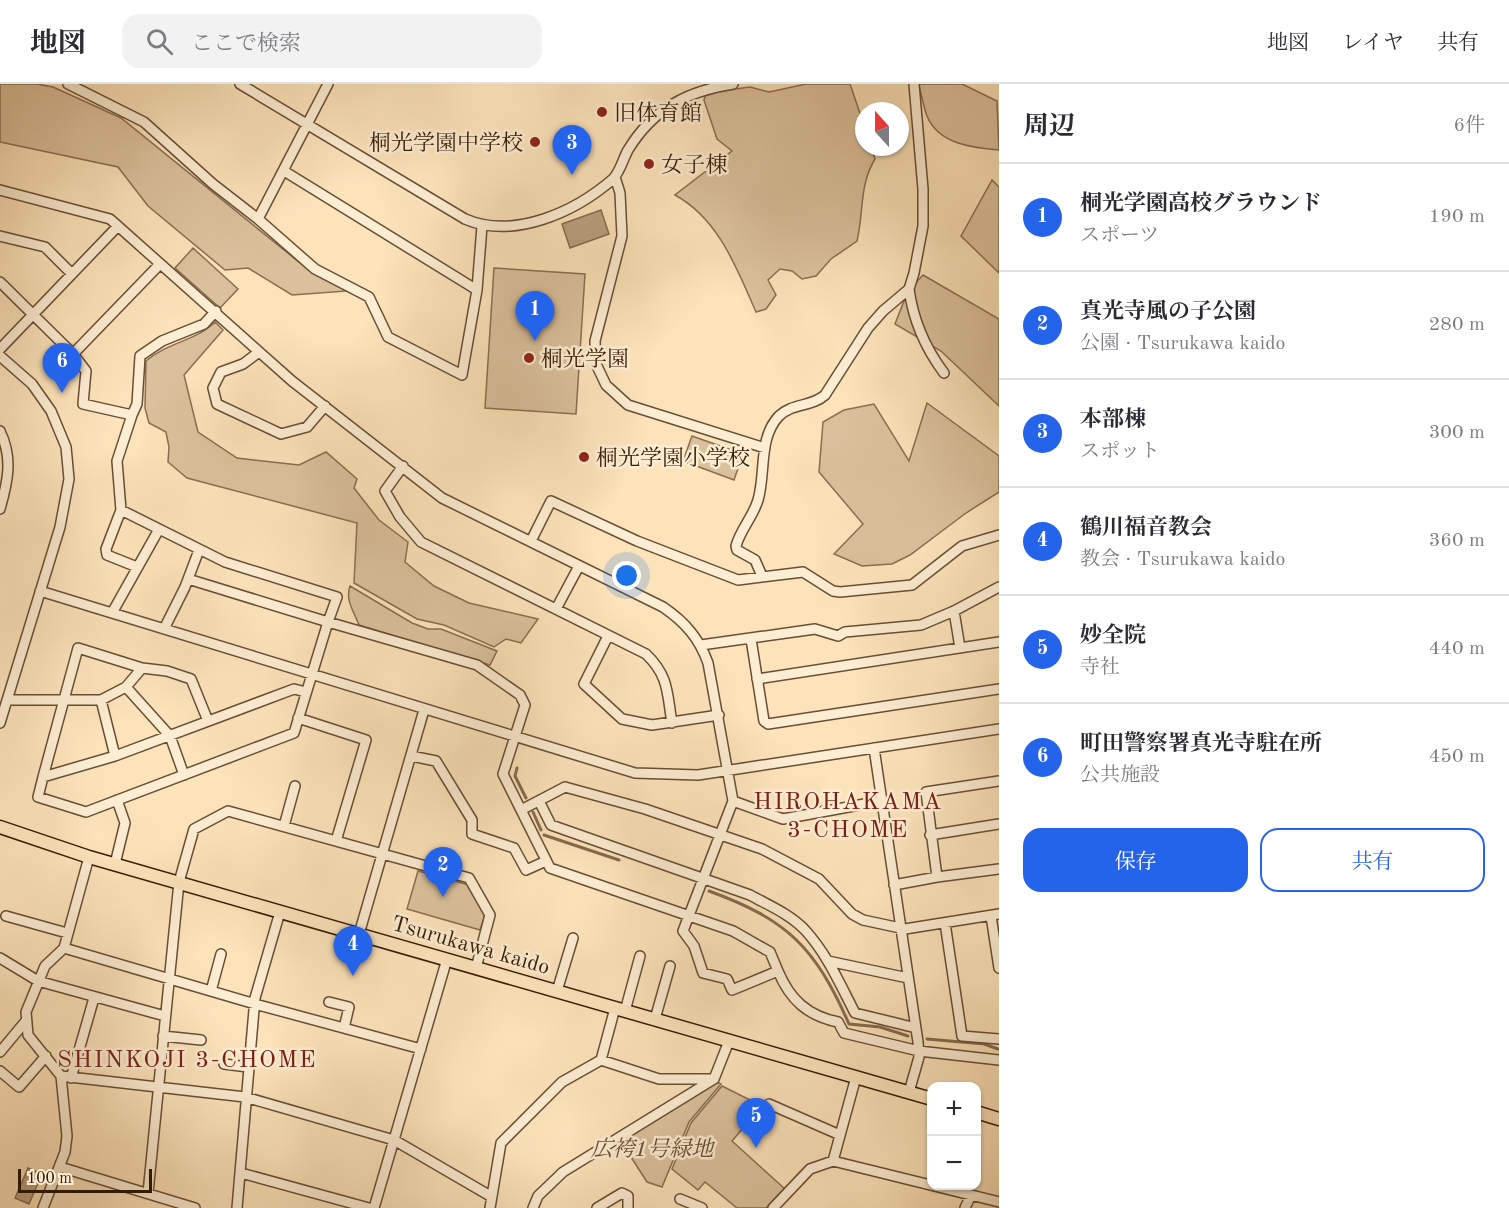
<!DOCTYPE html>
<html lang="ja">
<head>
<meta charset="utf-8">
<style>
	:root { --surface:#fff; --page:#f2f2f3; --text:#2b2b33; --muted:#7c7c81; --line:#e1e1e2; --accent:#2563eb }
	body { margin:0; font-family:"Old Standard TT","Noto Serif JP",serif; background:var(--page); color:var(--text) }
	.controls { position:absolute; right:18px; bottom:18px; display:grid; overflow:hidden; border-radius:12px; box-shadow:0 2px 4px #0004 }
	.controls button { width:54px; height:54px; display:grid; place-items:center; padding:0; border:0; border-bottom:2px solid var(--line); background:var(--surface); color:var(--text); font:30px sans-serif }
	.compass { position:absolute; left:855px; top:18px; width:54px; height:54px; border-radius:50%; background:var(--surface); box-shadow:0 2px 4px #0004; rotate:339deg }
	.scale { position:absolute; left:18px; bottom:15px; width:134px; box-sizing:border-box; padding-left:6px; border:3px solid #371c04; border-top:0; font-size:16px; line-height:21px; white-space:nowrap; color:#371c04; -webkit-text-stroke:4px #fdedd2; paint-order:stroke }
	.you { position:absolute; left:627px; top:492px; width:21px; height:21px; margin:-15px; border:4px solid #fff; border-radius:50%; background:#1a73e8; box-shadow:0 0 0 9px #1a73e833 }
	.badge { display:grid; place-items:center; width:39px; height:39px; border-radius:50%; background:var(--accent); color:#fff; font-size:20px; font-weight:700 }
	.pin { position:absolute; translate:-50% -50px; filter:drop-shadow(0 2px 3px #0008) }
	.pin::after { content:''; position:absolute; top:32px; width:21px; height:18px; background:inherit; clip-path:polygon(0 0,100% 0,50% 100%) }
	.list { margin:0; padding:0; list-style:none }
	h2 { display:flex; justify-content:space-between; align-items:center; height:78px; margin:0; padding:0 24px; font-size:26px }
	h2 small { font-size:20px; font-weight:400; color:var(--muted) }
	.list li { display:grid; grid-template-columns:39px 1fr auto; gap:18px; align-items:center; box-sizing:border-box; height:108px; padding:0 24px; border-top:2px solid var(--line) }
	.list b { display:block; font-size:22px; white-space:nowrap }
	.list p { margin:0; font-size:20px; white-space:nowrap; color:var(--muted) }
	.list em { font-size:20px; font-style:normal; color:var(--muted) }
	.actions { display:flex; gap:12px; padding:18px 24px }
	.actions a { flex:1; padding:14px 0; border:2px solid var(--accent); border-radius:18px; text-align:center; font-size:21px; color:var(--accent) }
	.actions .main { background:var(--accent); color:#fff }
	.icon { flex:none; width:33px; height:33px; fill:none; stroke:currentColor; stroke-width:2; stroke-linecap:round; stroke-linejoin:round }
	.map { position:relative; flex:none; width:999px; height:1124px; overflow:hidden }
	header { display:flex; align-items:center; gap:36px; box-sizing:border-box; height:84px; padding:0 30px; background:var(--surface); border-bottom:2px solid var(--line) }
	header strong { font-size:28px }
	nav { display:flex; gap:33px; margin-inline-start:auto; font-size:21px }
	.search { width:420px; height:54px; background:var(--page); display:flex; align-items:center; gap:15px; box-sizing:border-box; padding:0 21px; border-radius:18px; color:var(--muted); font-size:22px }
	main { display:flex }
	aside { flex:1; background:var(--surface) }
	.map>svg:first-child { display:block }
	.green { fill:#dbc19b; stroke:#896e50; stroke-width:1.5 }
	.water { fill:#b99f7c; stroke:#856b4c; stroke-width:1.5 }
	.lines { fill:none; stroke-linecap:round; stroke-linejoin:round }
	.stream { stroke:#856b4c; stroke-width:3 }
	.minor-casing { stroke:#684e32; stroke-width:12 }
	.major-casing { stroke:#371c04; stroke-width:15 }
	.minor { stroke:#fdedd2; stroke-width:9 }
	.major { stroke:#fce3ba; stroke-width:12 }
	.poi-dot { fill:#8f2418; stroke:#fdedd2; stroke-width:2 }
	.labels { text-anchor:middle; stroke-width:5; stroke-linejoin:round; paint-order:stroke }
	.poi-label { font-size:22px; fill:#371c04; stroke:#fdedd2; text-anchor:start }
	.street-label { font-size:22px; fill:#371c04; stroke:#fdedd2 }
	.park-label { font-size:22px; font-style:italic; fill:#684e31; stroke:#fdedd2 }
	.neighbourhood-label { font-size:24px; letter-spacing:1.5px; fill:#7a1f14; stroke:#fdedd2 }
</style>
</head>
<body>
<header>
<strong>地図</strong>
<div class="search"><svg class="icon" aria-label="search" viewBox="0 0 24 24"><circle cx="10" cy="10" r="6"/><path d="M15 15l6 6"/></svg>ここで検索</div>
<nav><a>地図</a><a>レイヤ</a><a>共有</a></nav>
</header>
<main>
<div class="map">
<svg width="999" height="1124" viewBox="0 0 999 1124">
	<rect width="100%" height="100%" fill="#fce3ba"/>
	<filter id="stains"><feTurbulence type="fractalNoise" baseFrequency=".00333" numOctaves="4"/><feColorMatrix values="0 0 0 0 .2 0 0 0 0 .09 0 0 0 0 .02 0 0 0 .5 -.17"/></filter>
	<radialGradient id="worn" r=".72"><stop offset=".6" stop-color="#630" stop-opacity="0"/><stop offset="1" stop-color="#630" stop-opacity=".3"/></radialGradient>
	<!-- green -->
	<path class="green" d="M0,0H37L53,3L121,34L310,187L347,207L292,211L248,184L225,186L148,122L118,83L0,58Z
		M806,0H850L864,41V63H871L875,75C859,101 864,128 857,157L831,175L816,192L802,195L792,187L780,185L768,196L776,211L766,225L756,228C737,185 719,135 675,111L732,67L717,55L704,16L706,9L750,3L769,8Z
		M918,0H962L997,17L999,66C973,64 938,60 927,32C923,22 922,10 918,0Z
		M992,96L999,103V189L961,152Z
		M193,164L238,205L220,224L175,184Z
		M494,184L585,190L576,330L485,324Z
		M923,191L999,235V322L941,267L895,240L908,207Z
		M215,238L223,246L184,291L198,348L237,374L299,381L326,368L357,395L354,404L379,436L408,458L405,478L434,502L469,519L538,535L521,559L506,555L494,563L444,541L417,535L354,499L357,439L187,394L168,378L169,363L166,348L149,339L145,324L146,277C166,259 196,257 215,238Z
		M927,319L999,372V408L966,429L910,471L892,480L862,482L834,470L863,440L819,388L823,338L844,326L874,320L909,377Z
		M692,352L743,370L734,396L683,377Z
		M350,502L412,539L428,545H441L497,567L490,581L359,541C354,528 345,516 350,502Z
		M418,787L469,801L485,831L480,846L407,825Z
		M717,998L721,1000L689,1038L662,1103L647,1098L622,1059L623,1055Z
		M722,1002L762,1022L732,1057L785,1105L766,1124H737L705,1098L698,1106L672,1085L691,1039Z"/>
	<!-- water -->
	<path class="water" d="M601,126L609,150L570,164L562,140Z
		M28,1084L42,1090L29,1120L15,1114Z"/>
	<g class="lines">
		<!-- stream -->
		<path class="stream" d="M517,684L515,692L526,714
			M533,728L541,746
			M544,751L619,776
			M709,807C788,836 815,863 849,940L880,943L908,952
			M927,955L984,960L998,965"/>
		<!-- minor casing -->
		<g class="minor-casing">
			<path id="minor" d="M68,0L144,38L213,100L258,135L315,185L369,213L388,253L462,291L477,206L482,142
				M240,0L465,135C514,156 575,128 613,95C620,88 623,75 628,66C653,25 687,7 733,0
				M284,87L477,206
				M615,93L620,109L622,152L595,257L596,280L606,301L628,321L765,364
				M0,106L110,135L292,297L442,414L663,523C685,538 699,554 708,579L733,717L683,847L694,862L703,889L727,895L732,906L778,887C790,916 808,932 838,938L844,949L919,967L999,976
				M258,135L328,0
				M0,152L45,163L72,190
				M0,198L73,270L86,287L83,320L132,331L117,377L121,426L106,465L107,471L137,483
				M909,205C913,235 926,265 944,289
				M0,265L118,142
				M259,268L243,280L221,288L213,304L217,320L281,350L307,343L325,322
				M73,270L160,180
				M0,272L32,300L51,327L66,363L69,395L60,443L0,639
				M132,331L137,320L140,272L162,257L204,240L216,227
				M0,347C13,374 8,397 0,425
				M403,382L385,407L400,433L421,458L646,570C669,592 667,609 672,639
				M121,426L225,478L337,513L328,538L188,495
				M531,457L551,417L637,457L738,496L803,488L833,507L840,508L912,501L962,462L999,451
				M762,492L755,476L737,466L736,462C740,446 753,433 758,416C766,389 758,354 779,332C792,319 812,323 825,311L868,244L883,227L909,205L914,189L923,142V105L914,0
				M40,507L635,689L698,691L999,645
				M556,525L579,482
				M954,527L960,564
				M112,529L158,447
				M164,545L185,503L199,466
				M608,552L584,600L622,635L652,641L719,631
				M751,555L764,637L768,640L999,605
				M701,561L815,545L838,552L845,548L921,541L954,527L999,503
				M757,595L999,558
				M306,608L294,605L115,672L43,693L38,713L86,728L294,649L328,538L477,581L520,611L525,621L503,690L521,726L565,703L645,725L762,765L819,795L852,830L863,836L905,845L999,830
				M7,616H101
				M298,634L366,656L336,757
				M874,664L918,958L919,973L909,1008
				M115,672L101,616L126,603
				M411,672L436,677L472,736V750L514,764L526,786L546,777
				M184,691L170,652L126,603L142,584L167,587L191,595L208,637
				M43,693L78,564L142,584
				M539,717L551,741L750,811C768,821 790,830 805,846C827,870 840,900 855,929L916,944
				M733,717L783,735L881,717
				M521,726L550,784L733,847L770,868L778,887
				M284,742L295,702
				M930,751L999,740
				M115,780L125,739L117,716
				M937,793L999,785
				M894,801L937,793L926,708L999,697
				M6,832L67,849
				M991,832L999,884
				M945,839L962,952L999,955
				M359,850L424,626
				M64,864L255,920L421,965
				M0,874L38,897L165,932
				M828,877L908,894
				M211,907L221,870
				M557,907L573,854
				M329,918L349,923L344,944
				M625,927L640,872
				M655,935L670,882
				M163,952L201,956
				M0,968L25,938
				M601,976L615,924
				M224,980L248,983
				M0,987L19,1003L46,972
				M61,992L245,1013L394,1056L492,1113
				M71,994L94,914
				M769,1020L840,1051
				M833,1077L856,993
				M60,1083L195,1124
				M241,1089L369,1124
				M148,1109L179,798L194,745L228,727L469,794L490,831L476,884
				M680,1115L702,1124
				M43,1124L65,1068L67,1052L61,992L28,951L26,928L45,882L64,864L89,773
				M237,1124L255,914L280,828
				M374,1124L447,875
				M490,1124L501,1059L562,998L601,976L659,995H714
				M533,1124L538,1112L563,1088L714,995L729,957
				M597,1124L622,1109L628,1112V1124
				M773,1124L810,1085L833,1077L999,1118
				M965,1124L971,1111"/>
		</g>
		<!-- major casing -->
		<g class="major-casing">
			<path id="major" d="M0,743L89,773L932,1015
				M976,1028L999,1035"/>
		</g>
		<!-- minor -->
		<use href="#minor" class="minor"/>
		<!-- major -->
		<use href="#major" class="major"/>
	</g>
	<!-- markers -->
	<g class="poi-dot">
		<circle cx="602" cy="28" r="6"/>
		<circle cx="535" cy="58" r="6"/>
		<circle cx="649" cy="80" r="6"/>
		<circle cx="529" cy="274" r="6"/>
		<circle cx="584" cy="373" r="6"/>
	</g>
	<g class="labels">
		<!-- poi labels -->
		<g class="poi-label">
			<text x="614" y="36">旧体育館</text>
			<text x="523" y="66" text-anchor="end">桐光学園中学校</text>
			<text x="661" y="88">女子棟</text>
			<text x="541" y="282">桐光学園</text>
			<text x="596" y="381">桐光学園小学校</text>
		</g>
		<!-- street labels -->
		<g class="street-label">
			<text transform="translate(471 860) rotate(16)" y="8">Tsurukawa kaido</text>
		</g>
		<!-- park labels -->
		<g class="park-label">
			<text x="652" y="1072">広袴1号緑地</text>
		</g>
		<!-- neighbourhood labels -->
		<g class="neighbourhood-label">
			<text x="848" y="725">HIROHAKAMA<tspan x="848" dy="28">3-CHOME</tspan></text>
			<text x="187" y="983">SHINKOJI 3-CHOME</text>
		</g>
	</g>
	<rect width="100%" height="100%" filter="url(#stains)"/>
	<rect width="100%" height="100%" fill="url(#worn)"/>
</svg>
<div class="controls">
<button>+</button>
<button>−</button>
</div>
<svg class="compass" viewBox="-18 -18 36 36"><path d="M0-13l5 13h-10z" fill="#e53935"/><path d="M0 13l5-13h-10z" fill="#7c7c81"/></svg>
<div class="scale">100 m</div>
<div class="you"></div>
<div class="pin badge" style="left:535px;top:257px">1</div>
<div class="pin badge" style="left:443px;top:813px">2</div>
<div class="pin badge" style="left:572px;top:91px">3</div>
<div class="pin badge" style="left:353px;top:892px">4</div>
<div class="pin badge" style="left:756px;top:1064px">5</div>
<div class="pin badge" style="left:62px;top:309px">6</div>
</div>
<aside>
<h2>周辺<small>6件</small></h2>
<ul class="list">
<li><span class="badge">1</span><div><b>桐光学園高校グラウンド</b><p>スポーツ</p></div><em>190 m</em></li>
<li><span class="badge">2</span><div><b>真光寺風の子公園</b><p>公園 · Tsurukawa kaido</p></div><em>280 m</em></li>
<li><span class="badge">3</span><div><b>本部棟</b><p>スポット</p></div><em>300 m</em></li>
<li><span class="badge">4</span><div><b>鶴川福音教会</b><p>教会 · Tsurukawa kaido</p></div><em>360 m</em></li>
<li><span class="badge">5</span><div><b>妙全院</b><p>寺社</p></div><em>440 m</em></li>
<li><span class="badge">6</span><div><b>町田警察署真光寺駐在所</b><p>公共施設</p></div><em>450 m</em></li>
</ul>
<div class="actions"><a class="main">保存</a><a>共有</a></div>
</aside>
</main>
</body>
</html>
